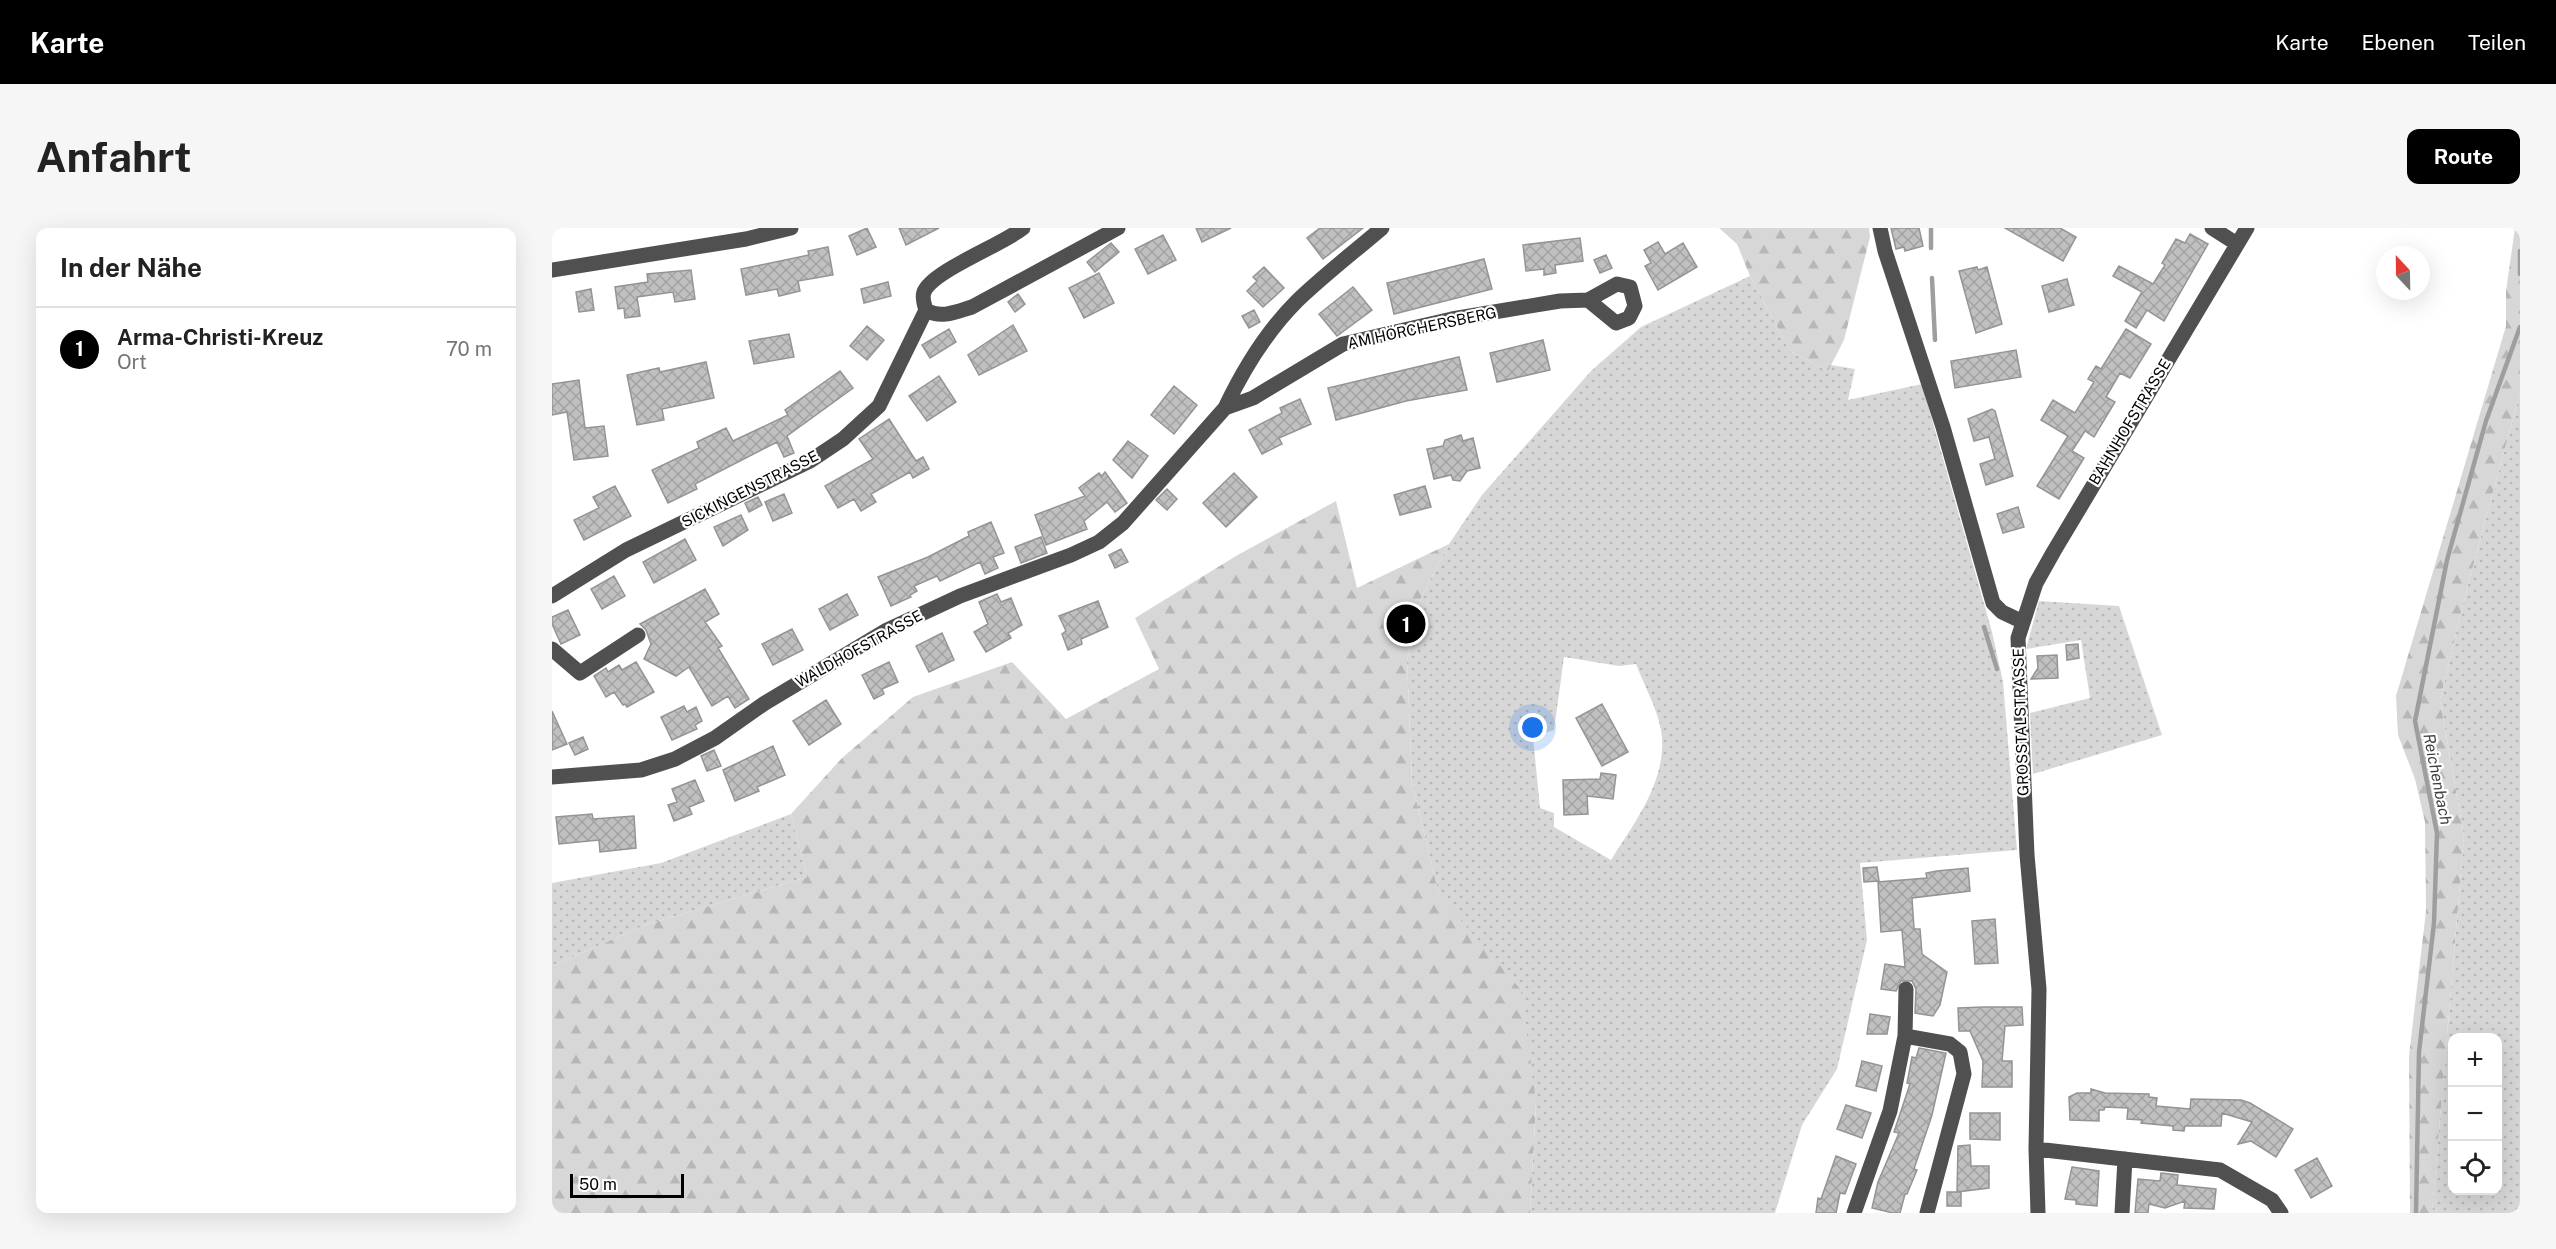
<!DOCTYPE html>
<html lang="de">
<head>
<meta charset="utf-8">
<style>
	:root { --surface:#fff; --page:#f6f6f6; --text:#222; --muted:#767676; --line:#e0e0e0; --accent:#000 }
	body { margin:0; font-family:"Public Sans",sans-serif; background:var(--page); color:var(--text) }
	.controls { position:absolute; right:18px; bottom:18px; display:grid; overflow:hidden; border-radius:12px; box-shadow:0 6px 24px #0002 }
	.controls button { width:54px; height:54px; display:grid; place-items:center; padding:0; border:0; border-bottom:2px solid var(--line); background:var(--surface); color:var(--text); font:30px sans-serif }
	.compass { position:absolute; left:1824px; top:18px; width:54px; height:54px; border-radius:50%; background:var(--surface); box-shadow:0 6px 24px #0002; rotate:338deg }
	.scale { position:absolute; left:18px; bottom:15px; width:114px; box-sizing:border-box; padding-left:6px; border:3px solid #000; border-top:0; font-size:16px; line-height:21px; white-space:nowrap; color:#000; -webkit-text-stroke:4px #fff; paint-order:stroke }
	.you { position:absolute; left:981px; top:500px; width:21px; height:21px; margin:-15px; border:4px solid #fff; border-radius:50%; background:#1a73e8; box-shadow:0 0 0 9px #1a73e833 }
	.badge { display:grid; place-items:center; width:39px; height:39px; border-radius:50%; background:var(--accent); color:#fff; font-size:20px; font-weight:700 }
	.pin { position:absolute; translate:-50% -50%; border:3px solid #fff; box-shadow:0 2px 6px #0006 }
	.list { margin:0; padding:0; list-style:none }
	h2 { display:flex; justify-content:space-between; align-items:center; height:78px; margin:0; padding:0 24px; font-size:26px }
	h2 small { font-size:20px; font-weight:400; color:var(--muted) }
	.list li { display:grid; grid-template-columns:39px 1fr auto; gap:18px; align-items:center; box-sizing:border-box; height:84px; padding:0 24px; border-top:2px solid var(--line) }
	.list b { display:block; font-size:22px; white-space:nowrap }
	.list p { margin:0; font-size:20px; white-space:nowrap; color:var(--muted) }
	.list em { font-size:20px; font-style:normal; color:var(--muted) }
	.icon { flex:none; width:33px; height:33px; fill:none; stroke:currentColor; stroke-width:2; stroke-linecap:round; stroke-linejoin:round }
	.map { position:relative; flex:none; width:1968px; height:985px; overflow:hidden; border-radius:12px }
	header { display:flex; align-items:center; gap:36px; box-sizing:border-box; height:84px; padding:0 30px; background:var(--accent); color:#fff }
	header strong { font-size:28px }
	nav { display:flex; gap:33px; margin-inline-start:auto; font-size:21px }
	.intro { display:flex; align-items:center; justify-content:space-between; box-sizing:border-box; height:144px; padding:0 36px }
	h1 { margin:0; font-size:42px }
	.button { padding:15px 27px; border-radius:12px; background:var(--accent); color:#fff; font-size:21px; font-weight:700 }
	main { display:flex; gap:36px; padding:0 36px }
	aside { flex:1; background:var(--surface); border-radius:12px; box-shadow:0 6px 24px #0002 }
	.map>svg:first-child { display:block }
	.grass { fill:url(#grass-dots); fill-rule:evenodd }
	.forest { fill:url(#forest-firs) }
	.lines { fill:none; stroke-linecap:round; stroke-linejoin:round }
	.stream { stroke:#9e9e9e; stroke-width:4.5 }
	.building { fill:url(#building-cross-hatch); stroke:#949494; stroke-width:1.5 }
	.minor { stroke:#505050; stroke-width:15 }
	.labels { text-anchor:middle; stroke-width:4.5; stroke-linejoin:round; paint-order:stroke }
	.street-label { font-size:15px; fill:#000; stroke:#fff }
	.water-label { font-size:16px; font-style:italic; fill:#3f3f3f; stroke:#fff }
</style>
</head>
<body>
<header>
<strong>Karte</strong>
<nav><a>Karte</a><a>Ebenen</a><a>Teilen</a></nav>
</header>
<div class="intro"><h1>Anfahrt</h1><a class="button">Route</a></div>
<main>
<aside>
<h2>In der Nähe<small></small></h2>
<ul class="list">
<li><span class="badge">1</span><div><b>Arma-Christi-Kreuz</b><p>Ort</p></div><em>70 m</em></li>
</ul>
</aside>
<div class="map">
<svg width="1968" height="985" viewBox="0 0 1968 985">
	<defs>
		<pattern id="grass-dots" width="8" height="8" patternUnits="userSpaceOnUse" patternTransform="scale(1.5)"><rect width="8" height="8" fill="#d7d7d7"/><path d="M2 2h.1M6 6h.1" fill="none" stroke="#b7b7b7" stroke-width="1.8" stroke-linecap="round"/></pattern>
		<pattern id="forest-firs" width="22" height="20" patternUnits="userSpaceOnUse" patternTransform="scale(1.5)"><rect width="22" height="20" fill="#d7d7d7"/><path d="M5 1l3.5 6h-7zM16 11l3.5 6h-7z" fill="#b7b7b7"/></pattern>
		<pattern id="building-cross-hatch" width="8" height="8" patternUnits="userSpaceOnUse" patternTransform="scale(1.5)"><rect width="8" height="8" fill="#c0c0c0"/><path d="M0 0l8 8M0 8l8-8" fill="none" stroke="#a3a3a3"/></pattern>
	</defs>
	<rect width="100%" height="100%" fill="#fff"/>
	<!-- grass -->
	<path class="grass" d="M1198,48L1238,123L1276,143L1279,137L1303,141L1296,172L1370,156L1440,404L1451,454L1465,622L1308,635L1315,712L1285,841L1250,897L1223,985H978L984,875L887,667L860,555L855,433L869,370L897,316L930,267L1039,143L1089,99ZM1012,429L1067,438L1084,436C1092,457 1105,480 1109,502C1117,550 1083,594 1059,632L1002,599V585L988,580L981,509L1002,502Z
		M1968,165V985H1880L1912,608L1888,472L1915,360ZM1900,810H1946V962H1900Z
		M1487,373L1567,378L1610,507L1481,546L1478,485L1538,470L1529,412L1474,421Z
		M239,586L255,649L93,697L0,738V655L109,635Z"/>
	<!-- forest -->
	<path class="forest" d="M1167,0H1317L1318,9L1292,112L1276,143L1238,123L1198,48L1185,16Z
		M1963,0H1968V165L1915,360L1888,472L1912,608L1880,985H1858L1857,828L1874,683L1873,594L1863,551L1846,507L1844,468L1954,98V63Z
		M784,273L805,360L897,316L869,370L855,433L860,555L887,667L969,762L984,875L978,985H0V738L93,697L255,649L239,586L290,530L361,469L460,434L514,491L607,441L583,390L684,328Z"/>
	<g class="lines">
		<!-- stream -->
		<path class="stream" d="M1379,0V20
			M1968,23V46
			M1380,50L1383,112
			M1432,399L1445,441
			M1864,985L1867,824L1882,695L1885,605L1863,493L1895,332L1934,193L1968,99"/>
	</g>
	<!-- building -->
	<path class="building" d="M315,0L324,19L305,27L297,8Z
		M347,0H387L354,17Z
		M644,0H679L650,14Z
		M768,0H811L771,31L755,10Z
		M1339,0H1367L1371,18L1353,23L1352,19L1344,21Z
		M1453,0H1508L1524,9L1511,33Z
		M1638,6L1656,16L1612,93L1595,82L1584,100L1573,93L1590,64L1561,48L1567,38L1601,56L1613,37L1610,35L1624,11L1633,15Z
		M611,7L624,32L596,46L583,21Z
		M1028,10L1031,33L1003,37L1004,45L992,47V41L974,43L971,17Z
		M1106,14L1113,26L1131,15L1145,39L1106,62L1093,38L1099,35L1092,22Z
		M559,15L567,24L543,44L535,34Z
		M276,19L281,47L246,53L248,63L227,68L225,61L194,67L189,41L257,27L256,23Z
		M1054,27L1060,40L1048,45L1042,32Z
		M932,31L940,61L842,86L835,55Z
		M712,39L732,60L711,79L695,63L705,53L701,49Z
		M1425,39L1426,42L1435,39L1450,96L1424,105L1407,43Z
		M139,42L143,71L123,74L121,64L85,69L88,88L73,90L72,80L66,81L63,59L96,54L95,46Z
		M547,45L562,75L532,90L517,60Z
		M1515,51L1522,77L1497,84L1490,58Z
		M336,54L339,68L312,75L309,61Z
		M801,59L820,82L785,108L767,86Z
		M39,61L42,82L27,84L24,64Z
		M466,66L473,76L463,84L456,74Z
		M702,82L708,94L697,100L690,88Z
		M461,97L475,123L427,147L416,127Z
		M315,98L332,112L315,132L298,118Z
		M397,101L404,114L378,130L370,117Z
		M1574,101L1599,116L1578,150L1568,145L1554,169L1563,174L1542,209L1533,203L1520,223L1532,230L1507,271L1485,258L1516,208L1489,192L1501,172L1523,185L1542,154L1536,151L1544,138L1549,141Z
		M237,106L242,129L202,136L197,113Z
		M991,112L998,142L945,154L938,125Z
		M1464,122L1469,149L1403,160L1399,133Z
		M907,129L915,162L854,173L784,192L776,160Z
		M154,134L162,170L110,181L112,192L85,197L75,147L107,140L108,144Z
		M288,143L301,160L235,208L242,225L232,229L225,214L143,256L145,261L116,275L100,242L147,220L145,214L174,200L181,213L236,187L233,182Z
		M387,148L404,174L375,193L357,168Z
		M27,152L33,200L52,198L56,228L22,232L15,184L0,187V156Z
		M622,158L645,177L622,206L599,187Z
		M748,171L759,196L727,210L730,216L710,226L697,202L730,185L728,180Z
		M1440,181L1443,183L1461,248L1434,257L1428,236L1443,231L1437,209L1422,213L1416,191Z
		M337,191L364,233L371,229L377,241L361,250L358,244L319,266L324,274L309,283L302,271L286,280L273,258L321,231L307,211Z
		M909,207L911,213L921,210L928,240L915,243L908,253L901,252L899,247L882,251L875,221L891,218L893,212Z
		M576,213L596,228L580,250L561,232Z
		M553,244L575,275L563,284L555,274L532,293L535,301L494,317L483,287L533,268L527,260L547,245L550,248Z
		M682,245L705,269L674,299L651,275Z
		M63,258L79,288L32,312L22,292L47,280L41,269Z
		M873,258L879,279L848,287L842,267Z
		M615,261L625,271L615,282L604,272Z
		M232,266L240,285L221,293L213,274Z
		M206,269L210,277L197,284L193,275Z
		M1466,279L1472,299L1451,305L1445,286Z
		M189,287L196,302L171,318L162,299Z
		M439,294L452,325L441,329L446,340L433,346L428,334L388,353L385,348L362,358L365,363L358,367L359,369L339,378L326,349L376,329L417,308L416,304Z
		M489,309L495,325L469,335L463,319Z
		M133,311L144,332L102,355L91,334Z
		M569,321L576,334L563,340L557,327Z
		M62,348L73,368L50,381L39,361Z
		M153,361L167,386L153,394L170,418L166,420L197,471L183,480L176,468L160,478L137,439L124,448L92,431L99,416L94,402L88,396Z
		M295,366L306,387L278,402L267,381Z
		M445,366L449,374L459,370L470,397L456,405L459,410L434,424L422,404L436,396L427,374Z
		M546,373L556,399L529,411L530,416L516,422L510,406L514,403L507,388Z
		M16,382L28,407L9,416L0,396V389Z
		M240,401L251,422L221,437L210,416Z
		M390,405L402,432L377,444L364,418Z
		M1526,416L1527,430L1515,432L1514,417Z
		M1505,427L1506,450L1479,451L1486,440L1485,428Z
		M84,434L102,464L75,479L73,476L71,477L62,464L54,469L42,448L54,440L56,444L67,437L70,442Z
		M337,434L346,454L330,461L332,466L322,471L310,447Z
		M274,472L289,496L257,517L241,493Z
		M1050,476L1076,524L1050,538L1024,490Z
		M132,478L135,484L144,479L150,493L143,497L145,501L120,512L109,489Z
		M0,483L15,516L0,522Z
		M31,509L36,521L23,527L17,515Z
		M221,518L233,547L205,559L207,563L183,573L171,542Z
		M162,522L169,538L155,543L149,528Z
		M1049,545L1064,547L1061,571L1035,568L1036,586L1012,587L1011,552L1048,551Z
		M143,552L152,573L137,579L140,586L122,593L116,577L125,574L120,561Z
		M40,586L41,591L82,588L84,620L48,624L47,612L7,616L4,589Z
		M1325,639L1327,653L1312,654L1311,640Z
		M1416,640L1418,663L1360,670L1362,701H1368L1370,726L1395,744L1388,777L1381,788L1363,785L1364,761L1360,753H1349L1344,763L1329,761L1333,736L1353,739L1350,702L1329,704L1326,654L1375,650L1374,645L1385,643Z
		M1443,691L1446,735L1423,736L1420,693Z
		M1432,779H1470L1471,797L1453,798L1450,833H1460V859H1430L1431,833L1418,803H1407L1406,780Z
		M1318,786L1338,789L1335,806H1315Z
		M1367,820L1394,825L1380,887L1362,941L1365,942L1355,966H1353L1348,985H1341L1320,980L1326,954L1347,905L1342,904L1358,856L1355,855L1360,829L1364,830Z
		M1310,833L1330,838L1324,863L1304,858Z
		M1539,861L1553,865L1597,866V869L1605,870L1604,878L1638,881L1639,871L1689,872L1698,875L1741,901L1724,929L1699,913L1686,916L1700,894L1670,885L1669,898H1633L1632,903L1621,902V898L1589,895L1590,892L1575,891L1576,880L1553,879L1552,882H1547V893L1518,892L1517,869L1525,865H1539Z
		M1294,877L1319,885L1310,910L1285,901Z
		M1418,885H1448V912L1418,911Z
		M1418,917L1419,938H1437V960L1405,964H1409V978H1395V964H1405L1406,918Z
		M1284,928L1304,936L1293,966L1288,965L1284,985H1264L1266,970L1269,971Z
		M1765,930L1780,958L1759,970L1743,942Z
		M1520,939L1547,943L1545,978L1524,976V972L1513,971Z
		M1609,945L1626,947L1625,957L1664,961L1662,981L1632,980L1633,973L1613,980L1597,976L1596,985H1583L1586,951L1608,953Z"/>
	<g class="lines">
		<!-- minor -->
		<path class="minor" d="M471,0C450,17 380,43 372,64C370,69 372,76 374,82C389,91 404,84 420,79L566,0
			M1328,0L1333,23L1391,199L1441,375L1450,384L1469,393
			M1660,0L1685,16
			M0,42L194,11L239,0
			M673,180L701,170L791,116L900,91L1008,73L1036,72L1065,56L1078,59L1083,78L1077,90L1064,95L1036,72
			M0,368L74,322L258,233L291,211L327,178L374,82
			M0,421L28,445L86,407
			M0,549L89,542L123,531L163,510L213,475L335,402L408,368L519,327L547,314L571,295L673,180C691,142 715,103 745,73C772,47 802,24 830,0
			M1353,808L1398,816L1408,824L1412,846L1375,985
			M1484,921L1668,942L1720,972L1729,985
			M1302,985L1338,883L1353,808L1354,761
			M1486,985L1484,921L1487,761L1475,627L1466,410L1484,355L1502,323L1695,0
			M1570,985L1573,931"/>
	</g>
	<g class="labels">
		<!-- street labels -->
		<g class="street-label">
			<text transform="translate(870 100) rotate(-12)" y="5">AM HÖRCHERSBERG</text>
			<text transform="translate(1578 194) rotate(-59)" y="5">BAHNHOFSTRASSE</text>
			<text transform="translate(198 261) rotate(-27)" y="5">SICKINGENSTRASSE</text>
			<text transform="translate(307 421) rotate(-29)" y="5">WALDHOFSTRASSE</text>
			<text transform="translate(1469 494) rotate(-92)" y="5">GROSSTALSTRASSE</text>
		</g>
		<!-- water labels -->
		<g class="water-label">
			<text transform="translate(1886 551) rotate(79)" y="6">Reichenbach</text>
		</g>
	</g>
</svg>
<div class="controls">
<button>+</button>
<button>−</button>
<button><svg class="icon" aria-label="locate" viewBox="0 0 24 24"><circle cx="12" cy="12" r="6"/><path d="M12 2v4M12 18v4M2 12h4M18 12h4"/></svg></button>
</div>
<svg class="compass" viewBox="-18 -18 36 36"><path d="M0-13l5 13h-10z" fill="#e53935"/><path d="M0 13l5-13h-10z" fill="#767676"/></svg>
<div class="scale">50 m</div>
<div class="you"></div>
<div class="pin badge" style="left:854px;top:396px">1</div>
</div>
</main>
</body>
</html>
